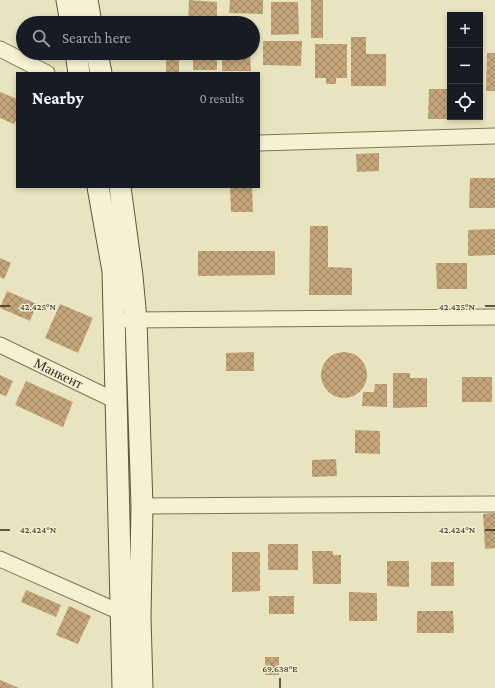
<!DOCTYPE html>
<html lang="en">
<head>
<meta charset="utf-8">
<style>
	:root { --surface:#171b24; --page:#20242c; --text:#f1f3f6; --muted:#9ea1a6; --line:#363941 }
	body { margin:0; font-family:"Crimson Pro",serif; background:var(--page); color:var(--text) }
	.controls { position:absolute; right:12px; top:12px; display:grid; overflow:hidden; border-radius:0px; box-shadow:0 2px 6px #0003 }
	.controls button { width:36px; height:36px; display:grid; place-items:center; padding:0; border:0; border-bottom:1px solid var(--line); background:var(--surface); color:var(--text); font:20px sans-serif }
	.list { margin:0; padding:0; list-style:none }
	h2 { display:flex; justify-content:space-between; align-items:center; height:52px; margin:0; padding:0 16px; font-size:17px }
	h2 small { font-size:13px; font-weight:400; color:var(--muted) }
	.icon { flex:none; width:22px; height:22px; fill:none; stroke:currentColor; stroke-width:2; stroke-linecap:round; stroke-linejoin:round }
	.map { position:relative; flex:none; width:495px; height:688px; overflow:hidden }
	.search { position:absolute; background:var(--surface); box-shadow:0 2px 6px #0003; left:16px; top:16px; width:244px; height:44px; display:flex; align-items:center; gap:10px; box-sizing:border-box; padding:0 14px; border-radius:22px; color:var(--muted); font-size:15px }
	.panel { position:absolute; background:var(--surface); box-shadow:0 2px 6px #0003; left:16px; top:72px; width:244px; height:116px; border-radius:0px }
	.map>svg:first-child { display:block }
	.building { fill:url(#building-cross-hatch) }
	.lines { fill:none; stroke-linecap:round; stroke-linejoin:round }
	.minor-casing { stroke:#807559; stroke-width:17 }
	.secondary-casing { stroke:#62563d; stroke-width:23 }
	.minor { stroke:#f5f1d2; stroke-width:15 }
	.secondary { stroke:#f5f1d2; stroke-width:21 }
	.ticks { fill:none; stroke:#312a1d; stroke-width:1.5 }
	.labels { text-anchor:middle; stroke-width:3; stroke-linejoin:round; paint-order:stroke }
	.street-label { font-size:14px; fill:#312a1d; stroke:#f1edcf }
	.ticks-label { font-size:10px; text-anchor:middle; fill:#312a1d; stroke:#f1edcf; stroke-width:3; stroke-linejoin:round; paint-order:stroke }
</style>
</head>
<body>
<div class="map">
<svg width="495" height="688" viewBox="0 0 495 688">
	<defs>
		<pattern id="building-cross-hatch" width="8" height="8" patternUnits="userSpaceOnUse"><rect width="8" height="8" fill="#c4a579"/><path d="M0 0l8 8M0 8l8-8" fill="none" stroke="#a08763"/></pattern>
	</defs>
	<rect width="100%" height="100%" fill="#e9e4c0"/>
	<!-- building -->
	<path class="building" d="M189,0L217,2V23H188Z
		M230,0H263V14L229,13Z
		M311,0H323V38H311Z
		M271,2H298L299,34L271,35Z
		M351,37H366V54H386V86H351Z
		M263,41H302L301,66L263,65Z
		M315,44H347V78H336V84H326V78H315Z
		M166,53H179V73H166Z
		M193,53H217V70H193Z
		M222,53H250L251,71H222Z
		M487,53H495V91H486Z
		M429,89H450V117H457V119H428Z
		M0,92L17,99V118L14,124L0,118Z
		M379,153V171L357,172L356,154Z
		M470,178H495V208H469Z
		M230,187H252L253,212H231Z
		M310,226H328V267L352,268V295H309Z
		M495,229V255L468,256V230Z
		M198,251H275V275L198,276Z
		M0,258L11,263L4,279L0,277Z
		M436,263H467V289H437Z
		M7,291L37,304L30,321L0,308Z
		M60,304L93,318L78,353L45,338Z
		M321 375a23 23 0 1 1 46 0a23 23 0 1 1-46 0Z
		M254,352V371H226V353Z
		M393,373H410V378H427V407L393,408Z
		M0,375L13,381L6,396L0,394Z
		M462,377H492V402H462Z
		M26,381L73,402L63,427L15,405Z
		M375,384H387V407L362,406L363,392H374Z
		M355,430L380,431V454L355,453Z
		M336,459L337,476L312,477V460Z
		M495,513V548L485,549L483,514Z
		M268,544H298V570H268Z
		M312,551H333V555H341V584H313Z
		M232,552H260V591L232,592Z
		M387,561H409V587L387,586Z
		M431,562H454V586H431Z
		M26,590L61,605L56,617L21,602Z
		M349,592L377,593V621H349Z
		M269,596H294V614H269Z
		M69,606L91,616L78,644L56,635Z
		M417,611H453L454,633H417Z
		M265,657H279V675H265Z
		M0,680L19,688H0Z"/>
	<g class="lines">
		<!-- minor casing -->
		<g class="minor-casing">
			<g id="minor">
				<path d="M0,49L47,73"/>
				<path d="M259,143L495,136"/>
				<path d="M127,320L495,317"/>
				<path id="s1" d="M0,345L116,401"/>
				<path d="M142,506L495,504"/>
				<path d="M0,559L122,613"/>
			</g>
		</g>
		<!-- secondary casing -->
		<g class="secondary-casing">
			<path id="secondary" d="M67,0L71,23
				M87,0L91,23
				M76,53L79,73
				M97,53L101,73
				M98,187L113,271L123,688
				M120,187L132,276L136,320L142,506L140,617L142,688"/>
		</g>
		<!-- minor -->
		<use href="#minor" class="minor"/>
		<!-- secondary -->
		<use href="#secondary" class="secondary"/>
	</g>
	<!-- ticks -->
	<path class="ticks" d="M0,306H10M485,306H495M0,530H10M485,530H495M280,678V688"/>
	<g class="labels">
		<!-- street labels -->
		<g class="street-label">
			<text dy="5" stroke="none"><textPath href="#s1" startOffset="65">Манкент</textPath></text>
		</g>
	</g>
	<g class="ticks-label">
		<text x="38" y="310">42.425°N</text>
		<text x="457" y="310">42.425°N</text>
		<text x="38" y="533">42.424°N</text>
		<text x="457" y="533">42.424°N</text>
		<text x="280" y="672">69.638°E</text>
	</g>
</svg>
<div class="controls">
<button>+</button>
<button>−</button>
<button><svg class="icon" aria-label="locate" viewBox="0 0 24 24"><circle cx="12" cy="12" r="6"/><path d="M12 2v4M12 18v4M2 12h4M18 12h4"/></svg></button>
</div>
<div class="search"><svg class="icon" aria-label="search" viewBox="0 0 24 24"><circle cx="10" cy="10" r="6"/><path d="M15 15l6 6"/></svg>Search here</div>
<section class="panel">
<h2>Nearby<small>0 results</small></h2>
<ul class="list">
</ul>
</section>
</div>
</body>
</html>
